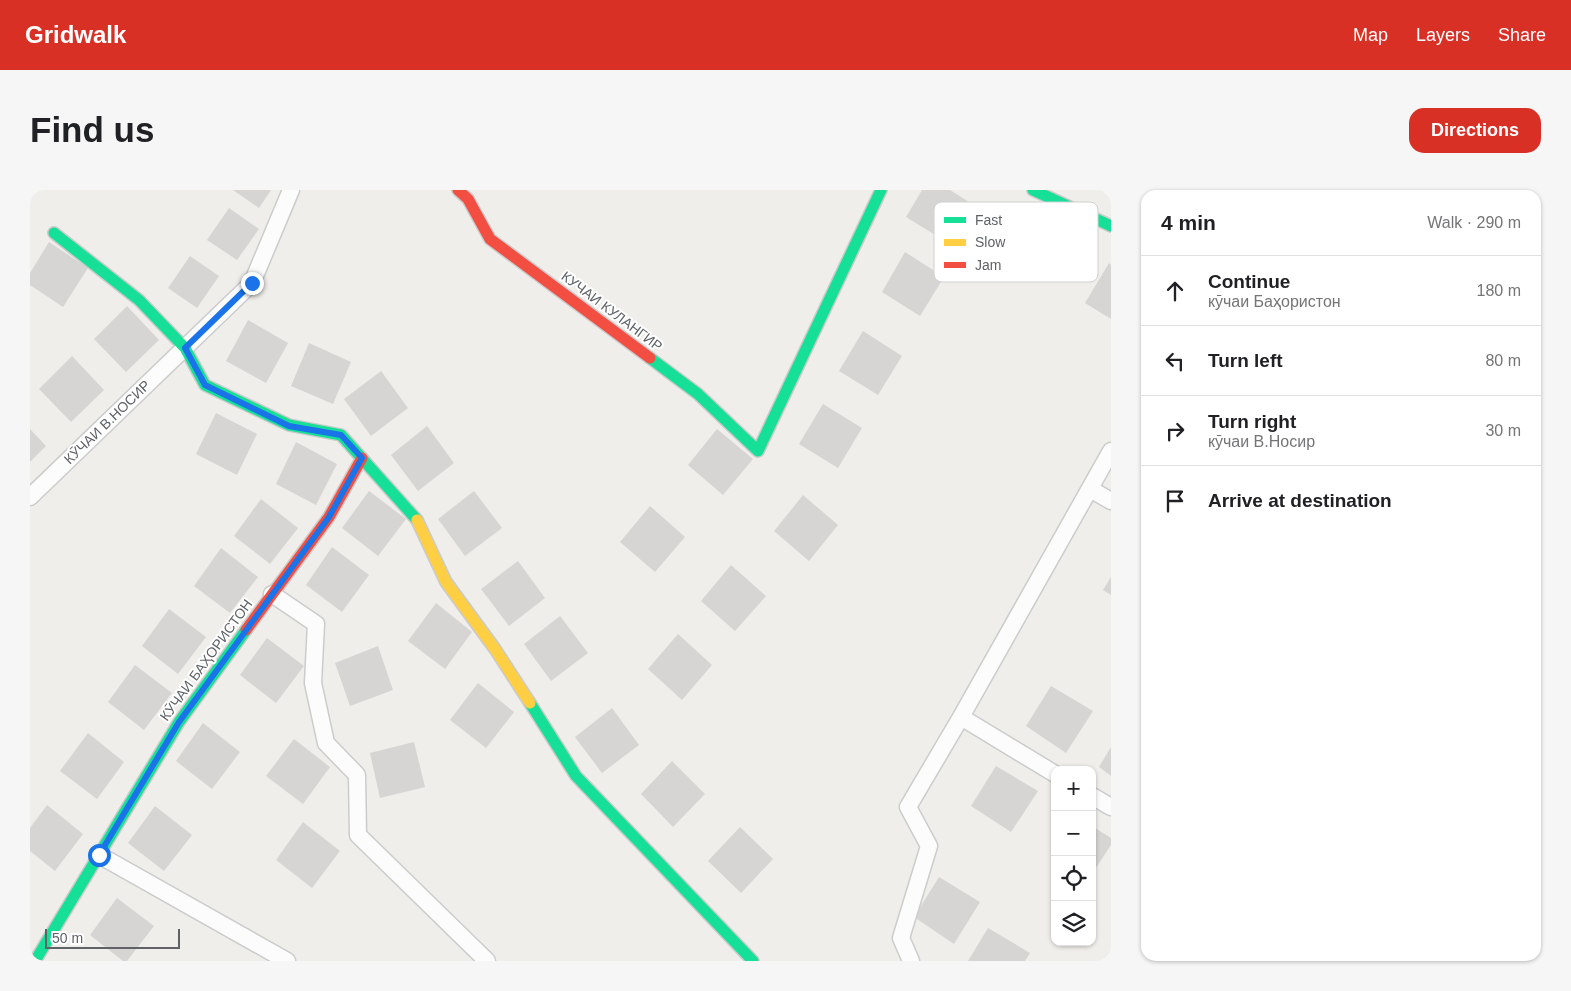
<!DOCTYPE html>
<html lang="en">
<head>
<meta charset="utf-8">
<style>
	:root { --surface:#fff; --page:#f6f6f6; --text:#202124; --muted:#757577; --line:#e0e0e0; --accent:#d93025 }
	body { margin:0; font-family:Arial,sans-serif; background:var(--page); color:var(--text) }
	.controls { position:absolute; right:15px; bottom:15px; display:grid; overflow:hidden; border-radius:10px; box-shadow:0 1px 4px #0004 }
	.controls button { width:45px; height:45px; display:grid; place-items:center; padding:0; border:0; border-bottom:1px solid var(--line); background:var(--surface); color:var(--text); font:25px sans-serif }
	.scale { position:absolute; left:15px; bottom:12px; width:135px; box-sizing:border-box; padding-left:5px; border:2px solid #5f6368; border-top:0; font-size:14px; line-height:18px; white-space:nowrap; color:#5f6368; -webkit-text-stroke:4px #fff; paint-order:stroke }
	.stop { position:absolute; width:15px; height:15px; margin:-11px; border:4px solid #1a73e8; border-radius:50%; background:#fff }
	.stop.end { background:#1a73e8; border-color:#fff; box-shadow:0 1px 5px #0008 }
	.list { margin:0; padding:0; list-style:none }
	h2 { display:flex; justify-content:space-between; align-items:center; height:65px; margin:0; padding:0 20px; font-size:21px }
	h2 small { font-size:16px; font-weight:400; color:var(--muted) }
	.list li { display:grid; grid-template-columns:32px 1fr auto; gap:15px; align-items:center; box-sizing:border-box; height:70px; padding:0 20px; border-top:1px solid var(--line) }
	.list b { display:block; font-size:19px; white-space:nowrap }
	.list p { margin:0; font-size:16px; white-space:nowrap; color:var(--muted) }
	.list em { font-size:16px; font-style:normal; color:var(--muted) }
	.icon { flex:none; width:28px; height:28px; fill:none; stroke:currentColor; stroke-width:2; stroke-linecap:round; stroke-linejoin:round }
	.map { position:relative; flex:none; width:1081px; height:771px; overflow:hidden; border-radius:15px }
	header { display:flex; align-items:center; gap:30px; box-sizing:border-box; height:70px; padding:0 25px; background:var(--accent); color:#fff }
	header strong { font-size:24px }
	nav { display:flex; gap:28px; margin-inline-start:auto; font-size:18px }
	.intro { display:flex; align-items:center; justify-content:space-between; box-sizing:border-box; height:120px; padding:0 30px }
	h1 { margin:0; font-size:35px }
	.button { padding:12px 22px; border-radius:15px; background:var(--accent); color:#fff; font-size:18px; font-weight:700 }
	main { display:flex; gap:30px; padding:0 30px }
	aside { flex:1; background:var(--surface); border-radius:15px; box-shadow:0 1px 4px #0004 }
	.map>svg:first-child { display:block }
	.building { fill:#d6d5d3 }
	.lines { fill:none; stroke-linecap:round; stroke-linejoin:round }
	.street-casing { stroke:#cbcccc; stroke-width:19 }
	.fast-casing { stroke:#cacacb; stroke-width:14 }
	.slow-casing { stroke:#cacacb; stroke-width:14 }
	.jam-casing { stroke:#cacacb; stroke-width:14 }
	.street { stroke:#fdfcfc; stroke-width:16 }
	.fast { stroke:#16e098; stroke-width:11 }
	.slow { stroke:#ffcf43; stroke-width:11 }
	.jam { stroke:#f24e42; stroke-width:11 }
	.route { stroke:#1a73e8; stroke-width:6 }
	.labels { text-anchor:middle; stroke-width:4; stroke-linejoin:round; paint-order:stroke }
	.street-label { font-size:14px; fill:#5f6368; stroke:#fff }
	.key { fill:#fff; stroke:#cfd0d2; stroke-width:1 }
	.key-label { font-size:14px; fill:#5f6368 }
</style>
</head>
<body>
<header>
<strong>Gridwalk</strong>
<nav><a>Map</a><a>Layers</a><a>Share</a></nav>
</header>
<div class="intro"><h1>Find us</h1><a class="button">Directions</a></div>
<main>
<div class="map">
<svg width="1081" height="771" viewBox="0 0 1081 771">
	<rect width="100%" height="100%" fill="#efeeea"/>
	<!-- building -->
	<path class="building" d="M203,0H241L229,18Z
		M892,0H920L939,12L915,51L876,27Z
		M199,18L229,39L207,70L177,50Z
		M19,52L58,78L33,117L0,95V83Z
		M875,62L914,87L890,126L852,102Z
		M160,66L189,86L167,118L138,98Z
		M1079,73L1081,75V129L1055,113Z
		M97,116L129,150L96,182L64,149Z
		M218,130L258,153L236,193L196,171Z
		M833,141L872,166L848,205L809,181Z
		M279,153L321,172L303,214L261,196Z
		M42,166L74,200L41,232L9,199Z
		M351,181L378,218L341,246L314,209Z
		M793,214L832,238L808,278L769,254Z
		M186,223L227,244L207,285L166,264Z
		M397,236L424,273L388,301L361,265Z
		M0,239L16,256L0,272Z
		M687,239L723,269L693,305L658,275Z
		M266,252L307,274L286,315L246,294Z
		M339,301L376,329L348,366L312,338Z
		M444,301L472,338L435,366L408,329Z
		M773,305L808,335L779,371L744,341Z
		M231,309L268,338L240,374L204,346Z
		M620,316L655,347L625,382L590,352Z
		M302,357L339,385L312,422L276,395Z
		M191,358L228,387L200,423L164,396Z
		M488,371L515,408L479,436L451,399Z
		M701,375L736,406L705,441L671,411Z
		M1081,387V405L1073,400Z
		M406,413L442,442L415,479L378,451Z
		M139,419L176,447L148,484L112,456Z
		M530,426L558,463L521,491L494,454Z
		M648,444L682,475L652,510L618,479Z
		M237,448L274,476L246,513L210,485Z
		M348,456L363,500L320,516L305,473Z
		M105,475L142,503L114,540L78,512Z
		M448,493L484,522L456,558L420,530Z
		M1021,496L1063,521L1036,563L996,536Z
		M582,518L609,555L572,583L545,547Z
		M173,533L210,562L182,599L146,571Z
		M58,543L94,572L67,609L30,581Z
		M264,549L300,577L273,614L236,586Z
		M384,552L395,597L350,608L340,563Z
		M1081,557V586L1069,577Z
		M642,571L675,604L643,637L611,604Z
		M966,576L1008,601L981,642L941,616Z
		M17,615L53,644L25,681L0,661V638Z
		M125,616L162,645L134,681L98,653Z
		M273,632L310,661L282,698L246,670Z
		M1062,636L1081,648V655L1062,684Z
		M710,637L743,669L711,703L678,671Z
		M909,687L950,712L924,754L884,727Z
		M87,708L124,736L97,771H93L60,745Z
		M958,738L1000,763L995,771H938Z"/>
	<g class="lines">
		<!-- street casing -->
		<g class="street-casing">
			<path id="street" d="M1060,299L1081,311
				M0,307L222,93L261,0
				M242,404L286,434L283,493L296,553L327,585L328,645L457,771
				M931,527L1025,584
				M1062,606L1081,617
				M69,665L257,771
				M881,771L871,748L899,656L878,617L931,527L1081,261"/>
		</g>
		<!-- fast casing -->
		<g class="fast-casing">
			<path id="fast" d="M1003,0L1081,36
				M24,43L109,110L155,158L175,195L259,235L311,245L387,330
				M620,168L668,204L728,261L851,0
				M500,513L546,586L723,771
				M5,771L149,532L216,440"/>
		</g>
		<!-- slow casing -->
		<g class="slow-casing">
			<path id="slow" d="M387,330L416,392L465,459L500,513"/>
		</g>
		<!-- jam casing -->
		<g class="jam-casing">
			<path id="jam" d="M428,0L438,9L460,49L620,168
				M216,440L299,327L332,268"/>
		</g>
		<!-- street -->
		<use href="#street" class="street"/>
		<!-- fast -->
		<use href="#fast" class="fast"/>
		<!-- slow -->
		<use href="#slow" class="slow"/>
		<!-- jam -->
		<use href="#jam" class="jam"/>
	</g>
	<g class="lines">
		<!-- route -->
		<path class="route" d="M69,665L149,532L299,327L332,268L311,245L259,236L175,195L155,158L222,93"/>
	</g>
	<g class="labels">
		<!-- street labels -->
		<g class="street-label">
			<text transform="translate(582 121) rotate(37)" y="5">КУЧАИ КУЛАНГИР</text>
			<text transform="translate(77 232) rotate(-44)" y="5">КӮЧАИ В.НОСИР</text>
			<text transform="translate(176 470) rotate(-54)" y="5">КӮЧАИ БАҲОРИСТОН</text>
		</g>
	</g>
	<!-- legend -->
	<rect x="904" y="12" width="164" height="80" rx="8" class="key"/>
	<rect x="914" y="27" width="22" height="6" fill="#16e098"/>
	<rect x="914" y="49" width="22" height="7" fill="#ffcf43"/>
	<rect x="914" y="72" width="22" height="6" fill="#f24e42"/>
	<g class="key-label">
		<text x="945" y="35">Fast</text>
		<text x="945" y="57">Slow</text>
		<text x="945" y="80">Jam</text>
	</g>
</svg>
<div class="controls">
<button>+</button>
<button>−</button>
<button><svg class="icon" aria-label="locate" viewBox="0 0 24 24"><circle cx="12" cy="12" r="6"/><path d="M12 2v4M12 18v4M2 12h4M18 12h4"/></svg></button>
<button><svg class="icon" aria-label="layers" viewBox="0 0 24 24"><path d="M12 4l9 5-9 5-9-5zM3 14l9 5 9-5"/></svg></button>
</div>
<div class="scale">50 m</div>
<div class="stop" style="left:69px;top:665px"></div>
<div class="stop end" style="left:222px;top:93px"></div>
</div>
<aside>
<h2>4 min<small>Walk · 290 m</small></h2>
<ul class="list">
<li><svg class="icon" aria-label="ahead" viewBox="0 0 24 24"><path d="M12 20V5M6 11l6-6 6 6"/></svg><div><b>Continue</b><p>кӯчаи Баҳористон</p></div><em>180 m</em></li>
<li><svg class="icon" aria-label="left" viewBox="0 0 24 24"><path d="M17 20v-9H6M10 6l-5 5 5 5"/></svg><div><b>Turn left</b></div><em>80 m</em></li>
<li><svg class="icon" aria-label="right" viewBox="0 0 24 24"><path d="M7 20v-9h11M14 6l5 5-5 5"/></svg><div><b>Turn right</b><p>кӯчаи В.Носир</p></div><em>30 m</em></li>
<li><svg class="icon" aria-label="arrive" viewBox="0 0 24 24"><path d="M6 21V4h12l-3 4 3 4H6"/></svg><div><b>Arrive at destination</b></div></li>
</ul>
</aside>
</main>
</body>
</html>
